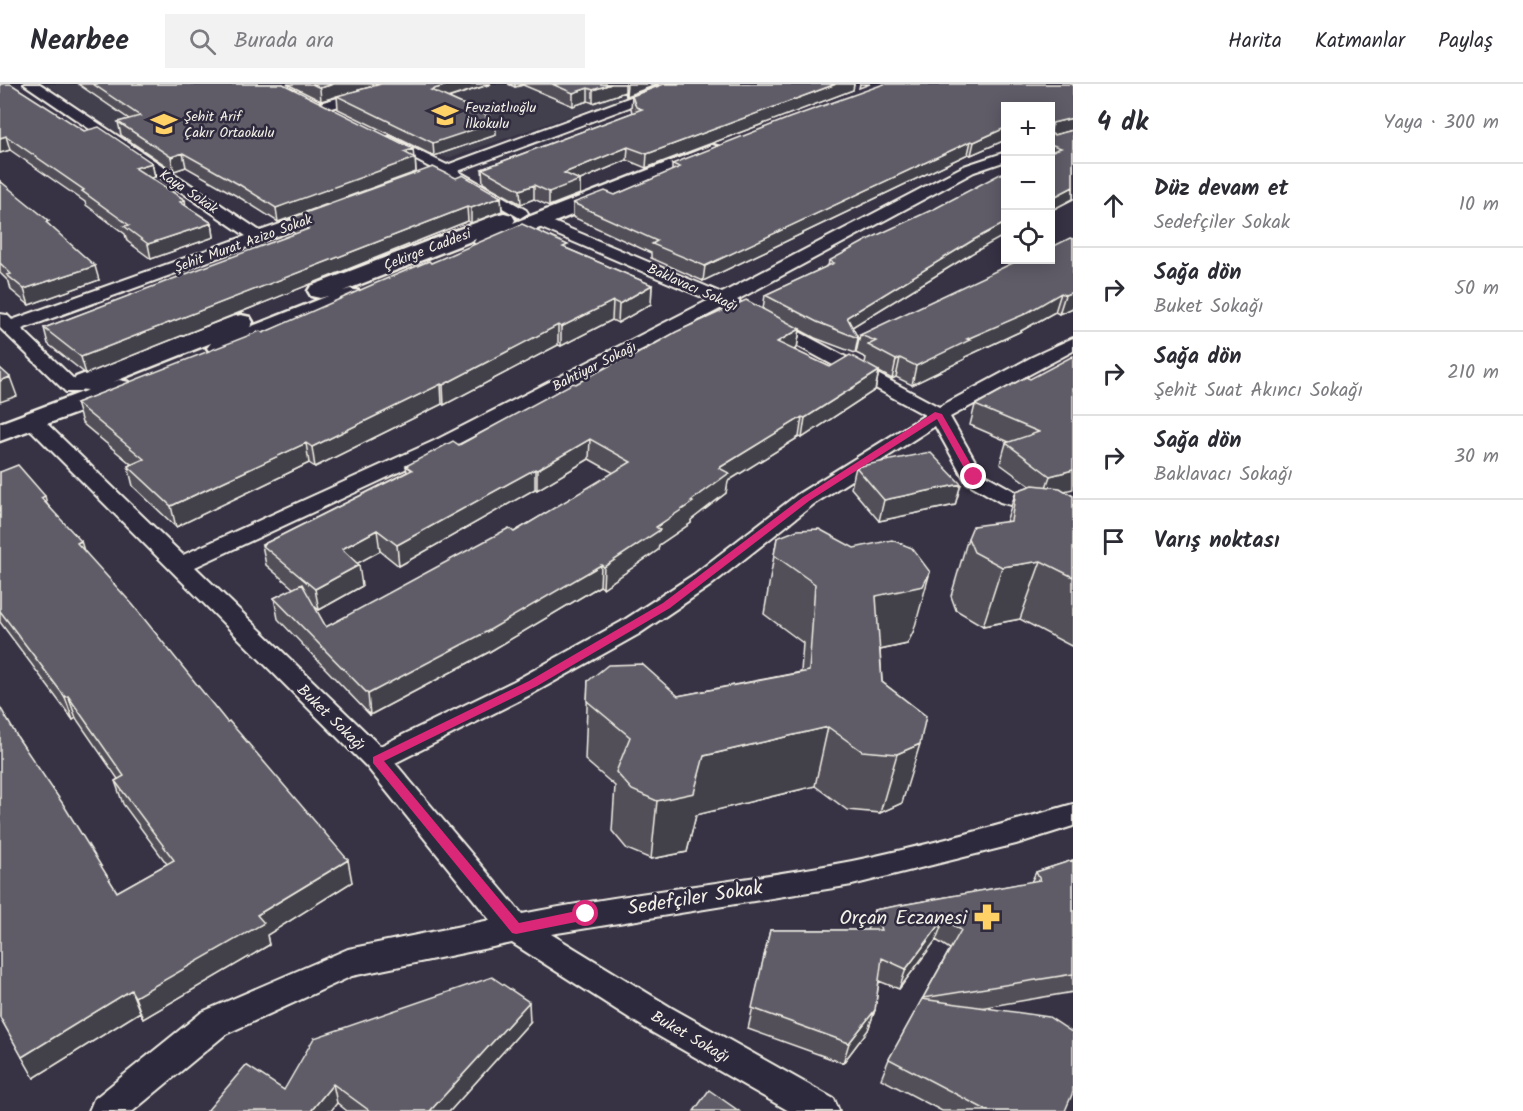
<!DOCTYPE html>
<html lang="tr">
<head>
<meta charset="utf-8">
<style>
	:root { --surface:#fff; --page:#f2f2f3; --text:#2b2b33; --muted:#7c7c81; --line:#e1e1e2 }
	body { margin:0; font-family:Kalam,sans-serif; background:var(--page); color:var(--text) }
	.controls { position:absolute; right:18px; top:18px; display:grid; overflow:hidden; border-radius:0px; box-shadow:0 3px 15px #0003 }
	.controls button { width:54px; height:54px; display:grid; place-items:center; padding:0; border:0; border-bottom:2px solid var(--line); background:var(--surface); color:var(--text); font:30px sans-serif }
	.stop { position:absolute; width:18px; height:18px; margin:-14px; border:4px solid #db2777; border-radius:50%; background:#fff }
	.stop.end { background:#db2777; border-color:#fff; box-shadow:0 2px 6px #0008 }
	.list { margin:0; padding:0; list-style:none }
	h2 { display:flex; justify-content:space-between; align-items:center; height:78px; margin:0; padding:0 24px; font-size:26px }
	h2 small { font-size:20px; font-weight:400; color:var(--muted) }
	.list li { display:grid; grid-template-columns:39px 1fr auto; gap:18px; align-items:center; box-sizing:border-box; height:84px; padding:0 24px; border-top:2px solid var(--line) }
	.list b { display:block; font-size:22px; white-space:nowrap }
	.list p { margin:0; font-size:20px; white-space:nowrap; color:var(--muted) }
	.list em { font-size:20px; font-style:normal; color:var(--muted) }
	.icon { flex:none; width:33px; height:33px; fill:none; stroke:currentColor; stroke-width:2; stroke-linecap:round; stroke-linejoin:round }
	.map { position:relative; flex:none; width:1073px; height:1027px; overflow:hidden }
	header { display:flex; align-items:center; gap:36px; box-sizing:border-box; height:84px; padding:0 30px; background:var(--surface); border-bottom:2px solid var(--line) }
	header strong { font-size:28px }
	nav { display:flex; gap:33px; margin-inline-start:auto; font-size:21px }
	.search { width:420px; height:54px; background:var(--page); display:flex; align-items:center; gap:15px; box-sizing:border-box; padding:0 21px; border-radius:0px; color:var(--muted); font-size:22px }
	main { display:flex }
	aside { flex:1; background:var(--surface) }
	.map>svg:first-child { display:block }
	.built { fill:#433f4e }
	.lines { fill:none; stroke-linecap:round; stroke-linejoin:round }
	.street-casing { stroke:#f4f1e8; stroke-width:4 }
	.secondary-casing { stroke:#f4f1e8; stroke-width:5 }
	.street { fill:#2f2a3d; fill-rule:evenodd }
	.secondary { fill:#2f2a3d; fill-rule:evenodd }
	.wall { fill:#524f59; stroke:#f4f1e8; stroke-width:1.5; fill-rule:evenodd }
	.shaded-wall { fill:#424048; stroke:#f4f1e8; stroke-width:1.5 }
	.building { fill:#5f5c67; stroke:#f4f1e8; stroke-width:1.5 }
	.route { fill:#db2777 }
	.labels { text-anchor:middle; stroke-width:5; stroke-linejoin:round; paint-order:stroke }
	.far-poi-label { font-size:14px; fill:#f4f1e8; stroke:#2f2a3d; text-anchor:start }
	.far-street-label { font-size:14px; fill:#f4f1e8; stroke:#2f2a3d }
	.street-label { font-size:16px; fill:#f4f1e8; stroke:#2f2a3d }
	.near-street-label { font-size:20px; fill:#f4f1e8; stroke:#2f2a3d }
	.near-poi-label { font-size:20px; fill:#f4f1e8; stroke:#2f2a3d; text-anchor:end }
</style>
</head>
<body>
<header>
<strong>Nearbee</strong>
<div class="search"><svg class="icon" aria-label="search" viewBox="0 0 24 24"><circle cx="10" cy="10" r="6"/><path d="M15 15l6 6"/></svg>Burada ara</div>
<nav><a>Harita</a><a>Katmanlar</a><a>Paylaş</a></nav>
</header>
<main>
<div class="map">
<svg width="1073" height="1027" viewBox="0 0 1073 1027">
	<rect width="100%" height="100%" fill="#373244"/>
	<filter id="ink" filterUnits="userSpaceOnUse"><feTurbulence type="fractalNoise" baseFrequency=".0167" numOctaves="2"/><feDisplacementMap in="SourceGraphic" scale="12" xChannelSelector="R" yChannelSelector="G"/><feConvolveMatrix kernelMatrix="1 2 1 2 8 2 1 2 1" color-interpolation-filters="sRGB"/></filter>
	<g filter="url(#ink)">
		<!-- built -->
		<path class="built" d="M46,0H243L286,23L139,64Z
			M420,0H624L643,7L448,74L436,71L339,23Z"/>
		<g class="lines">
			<!-- street casing -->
			<g class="street-casing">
				<path id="street" d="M24,0H40L260,147L321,126L329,131L327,134L22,245L83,304L80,308H66L0,244V230L7,231L12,236L246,152Z
					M389,0H411L409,3L321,27L314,23L316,20Z
					M666,0H685L683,3L458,87L526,126L528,129L520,134L445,91L418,101H408L405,98L408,95L433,85L378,56L380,53H390L447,81Z
					M1006,68V77L974,88L737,216L744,221L741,225L735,226L724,223L448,365L195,483L380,662L514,597L621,538L693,491L798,410L925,331L765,244L762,240L765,236H777L939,323L1032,273L1073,254V267L950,333L982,389L1016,408L1073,422V436H1065L1000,418L966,398L935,342L814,420L710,502L639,550L532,610L395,679L522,830C631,808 742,798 852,777C926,762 1000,741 1073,720V742L1016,760L852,801L551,850L672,924L834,1015L839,1027H789L648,946L512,859L352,892L226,950L133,1027H89L94,1015L202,928L348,865L490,836L367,683L26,341L23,337L26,333H40L183,471L434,357L709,216L532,140L530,137L532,134H544L722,209L964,82Z"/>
			</g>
			<!-- secondary casing -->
			<g class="secondary-casing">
				<path id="secondary" d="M712,61L719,63L722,67L719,71L493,163L485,165L477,163L474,158L476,155L343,207L350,205L359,207L362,212L359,217L229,269L220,272L211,269L207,264L211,259L113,298L119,296L129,298L132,304L129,310L0,357V339L88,306L76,305L72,299L76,293L232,233L241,231L250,233L253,238L250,243L328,212L320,214L311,212L308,207L311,202L496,131L504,129L512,131L515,136L513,139Z"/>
			</g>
			<!-- street -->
			<use href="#street" class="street"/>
			<!-- secondary -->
			<use href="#secondary" class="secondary"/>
		</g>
		<!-- wall -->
		<path class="wall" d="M0,0L84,47L152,79L155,93L151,94L185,116L186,122L212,139L214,153L151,175L127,157L125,150L86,121L85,118L10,66L0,69Z
			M78,0H283L415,74L416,88L278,138L242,115L186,83L174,87L121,51L118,38L129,35Z
			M287,0H491L448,14L489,32V35L496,51L434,72L338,25L337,12L321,17Z
			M508,0H659L626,12L625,8L593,19L588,17L573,22L523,1L515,3Z
			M664,0H854L853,6L646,84L627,76L580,96V110L549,122L534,115L521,120L483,99L482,85L632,29L631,24L632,12Z
			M1073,0V115L1050,127V22H1005V57H1003L971,71L968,70L703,197L651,174V169L573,133V119L615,111L672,87V80Z
			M456,94L501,113L502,127L471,139L468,137L86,290L48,260L44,244L295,150L293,148L291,134Z
			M0,97L50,142L99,196L29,221L11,206L9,198L0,189Z
			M1073,155V224L1059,230L1055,228L1019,248L965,273V275L912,301L896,293L892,295L879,288L875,306L802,354L799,353L728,397L726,409L691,436V439L659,461L658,466L603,504L600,502L489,568L370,631L278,535L274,514L294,505L266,481L262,461L407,388L406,382L459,361L576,300L630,274L763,225L765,211L828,182L829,177L971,170L852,243L858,254L855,269L815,254L800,246L797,264L794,266L830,283L865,279L866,274L856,269L860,251L1050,176ZM589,375L614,389L514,448L326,543L314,522L319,526L362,502L357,479L380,467L399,482L535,405L537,406Z
			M568,165L652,201L651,220L618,239L612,236L561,262L558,261L444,321L442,320L315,383L309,379L176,443L133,402L128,382L131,380L82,339L76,319L263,249L431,179Z
			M1026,293L1064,407L1073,412V563L1020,535L983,542L956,526L951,512L968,454L1006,438L1016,407L1030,402L1000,380L1006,359L1009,358L970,341L975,321Z
			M856,383L961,400L955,421L879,437L851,404Z
			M0,388L45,412L47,420L84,467L352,798L267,851L269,861L143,935L140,928L34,994L0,933L18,654L117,808L167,780L123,720L115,697L118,695L76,634L73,636L0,538Z
			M777,454L914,546L907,560L880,566L882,598L926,632L902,719L880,729L847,726L815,702L696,731L687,768L651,775L627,765L612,747L615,702L585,676L588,597L678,612L801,588L803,559L764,530Z
			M1073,776V908L980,924L1065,1027H942L881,995L889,975L950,865L936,856L899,905L879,897L875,926L868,946L843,979L748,945L770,846H867L874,826L1031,798L1036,788Z
			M530,938L450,1027H347L337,1019L284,1006Z"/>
		<!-- shaded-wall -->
		<path class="shaded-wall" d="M334,0H381L321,17L320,4Z
			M450,0H491L431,19V6Z
			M515,0H523V1L515,3Z
			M611,0H625V8L593,19V6Z
			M627,0H659L626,12Z
			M836,0H854L853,6L646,84L647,70Z
			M860,0H870L859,4Z
			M588,4V17L573,22V9Z
			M489,32L490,40L496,38V51L434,72L433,59Z
			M1073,34L1072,46L1050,52L1052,39Z
			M1005,44L1003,57L971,71L974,58Z
			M6,52L10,66L0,69V54Z
			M971,57L968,70L703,197L705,182Z
			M628,63L627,76L580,96V110L549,122V108L564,89Z
			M413,65L414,75L415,74L416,88L278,138L276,124L404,68Z
			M183,69L186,83L174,87L171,73Z
			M152,79L155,93L138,98L135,84Z
			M534,101V115L521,120L520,106Z
			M1073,103V115L1050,127V115Z
			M501,113L502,127L471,139V124Z
			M467,123L468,137L86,290L81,273Z
			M212,139L214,153L151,175L148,160Z
			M1005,139V151L971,170L844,248L847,233L975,155Z
			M95,182L99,196L29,221L24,205Z
			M652,201L651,220L618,239L619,220Z
			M1073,208V224L1059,230L1065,211Z
			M1061,209L1055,228L1019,248L965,273V275L912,301L916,282L967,255Z
			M613,217L612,236L561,262V243Z
			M558,241V261L444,321L443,301Z
			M800,245L797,264L774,277L777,258Z
			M900,274L896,293L892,295L896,276Z
			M879,287L875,306L802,354L805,334Z
			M10,293L17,312L0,318V297Z
			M441,300L442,320L315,383L312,363Z
			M802,333L799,353L728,397L726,409L691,436V439L659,461L658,466L603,504L604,483L691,417L719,384Z
			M590,355L589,375L537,406V386Z
			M306,359L309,379L176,443L171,422Z
			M535,385V405L399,482L397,461Z
			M1073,386V405L1043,412L1050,392Z
			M961,400L955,421L879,437L884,416Z
			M377,446L380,467L345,486L342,465Z
			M81,457L88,480L77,459Z
			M1041,477L1020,535L983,542L1002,483Z
			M359,481L362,502L319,526L315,505Z
			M601,481L600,502L489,568L370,631L368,610Z
			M930,488L914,546L907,560L861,570L876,512Z
			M68,612L76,634L73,636L65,613Z
			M828,643L815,702L696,731L687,768L651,775L657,717L704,672Z
			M920,660L902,719L880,729L897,670Z
			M348,776L352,798L267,851L269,861L143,935L135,913L257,831Z
			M944,835L936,856L899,905L906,885Z
			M131,906L140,928L34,994L22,973Z
			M529,918L530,938L450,1027H430Z
			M875,926L868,946L843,979L849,959Z
			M333,1000L337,1019L331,1027H311Z"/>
		<!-- building -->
		<path class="building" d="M0,0H11L84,47L99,43L152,79L135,84L185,116L180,118L212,139L148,160L124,142L129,141L82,107L84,106L6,52L0,54Z
			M93,0H283L413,65L404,68L415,74L276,124L240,101L183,69L171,73L118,38L140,32Z
			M312,0H334L320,4Z
			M381,0H450L431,6L489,32L486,33L496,38L433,59L337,12Z
			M552,0H611L593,6L588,4L573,9Z
			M664,0H836L647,70L628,63L564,89L580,96L549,108L534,101L520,106L482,85L642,25L636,23L632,12Z
			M884,0H1073V34L1052,39L1051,49L1054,51L1073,46V103L1050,115V68L1061,64L1050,60V22H1005V44L974,58L971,57L705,182L652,160L657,157L573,119L605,107L615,111L680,83L672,80L789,34Z
			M433,83L456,94L463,91L501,113L471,124L467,123L81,273L44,244L199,185L308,145L291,134Z
			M1004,88H1005V139L975,155L847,233L858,254L817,238L765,211L834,179L829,177L871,154L936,124Z
			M0,97L49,137L46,138L95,182L24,205L7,191L11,190L0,179Z
			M522,140L568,161L563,163L652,201L619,220L613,217L561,243L558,241L443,301L441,300L312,363L306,359L171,422L128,382L144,375L76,319L260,247L263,249L374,200L429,177L431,179Z
			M1070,154L1073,155V208L1065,211L1061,209L1025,230L967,255L970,256L916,282L900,274L896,276L868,261L876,257L860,251L1019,176H1050V164Z
			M746,216L800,245L777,258L830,283L850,271L879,287L805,334L802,333L719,384L729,389L691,417L693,418L656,443L660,446L604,483L601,481L488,547L368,610L274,514L302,500L326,543L509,444L514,448L631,378L590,355L537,386L535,385L397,461L377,446L342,465L359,481L315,505L262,461L412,386L406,382L453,357L459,361L573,299L576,300L627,272L630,274L676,248Z
			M1073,272V386L1050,392L1006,359L1039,348L975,321L1026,293L1030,295Z
			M0,284L10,293L0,297Z
			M930,368L961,400L884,416L856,383Z
			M18,381L45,412L41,414L81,457L77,459L133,521L227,638L229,637L348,776L257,831L264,839L135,913L131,906L22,973L0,933V623L18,654L63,720L117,808L174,776L115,697L124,692L68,612L65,613L0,527V388Z
			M1033,401L1060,404L1073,412V493L1041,477L1002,483L974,468L968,454L973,442L1011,437L1016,407Z
			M819,445L854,464L892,456L912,464L930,488L923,502L876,512L882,598L926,632L920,660L897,670L862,667L828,643L704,672L694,709L657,717L632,706L616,688L630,653L587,617L588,597L608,581L642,580L678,612L809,587L815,500L774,471L777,454L797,446Z
			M1073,776V890L923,914L961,846L944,835L906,885L882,874L875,926L849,959L752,924L770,846H881L874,826L1040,796L1036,788Z
			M492,893L529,918L430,1027H370L333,1000L311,1027H207L246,981L284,1006L314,954Z
			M922,915L1049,933L1073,949V1008L1065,1027H988L889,975Z
			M709,1006L739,1027H694Z"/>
	</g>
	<!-- route -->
	<path class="route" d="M935,328L942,330L978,393L977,395L969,393L937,335L809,417L670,524L537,602L384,677L519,839L586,825L592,830L586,836L516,850L512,849L373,679V673L529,597L663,519L803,413Z"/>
	<!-- icons -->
	<defs>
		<g id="school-bare" transform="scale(2.07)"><path d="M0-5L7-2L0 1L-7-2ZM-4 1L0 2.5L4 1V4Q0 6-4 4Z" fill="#ffd166" stroke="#2f2a3d" stroke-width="2.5" paint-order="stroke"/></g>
		<g id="pharmacy-bare" transform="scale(2.07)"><path d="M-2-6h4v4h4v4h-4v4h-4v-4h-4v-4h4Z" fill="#ffd166" stroke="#2f2a3d" stroke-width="2.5" paint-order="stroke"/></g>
	</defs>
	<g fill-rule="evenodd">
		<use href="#school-bare" x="445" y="31"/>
		<use href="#school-bare" x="164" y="40"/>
		<use href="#pharmacy-bare" x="987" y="833"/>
	</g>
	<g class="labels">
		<!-- far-poi labels -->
		<g class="far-poi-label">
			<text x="465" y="28">Fevziatlıoğlu<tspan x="465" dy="16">İlkokulu</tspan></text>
			<text x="184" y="37">Şehit Arif<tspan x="184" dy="16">Çakır Ortaokulu</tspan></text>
		</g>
		<!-- far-street labels -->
		<g class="far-street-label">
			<text transform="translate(189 107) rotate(34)" y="5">Kaya Sokak</text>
			<text transform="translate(243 159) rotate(-20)" y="5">Şehit Murat Azizo Sokak</text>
			<text transform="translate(427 165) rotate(-21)" y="5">Çekirge Caddesi</text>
			<text transform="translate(693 203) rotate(24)" y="5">Baklavacı Sokağı</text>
			<text transform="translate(594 282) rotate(-27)" y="5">Bahtiyar Sokağı</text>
		</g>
		<!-- street labels -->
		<g class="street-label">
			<text transform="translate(332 633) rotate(44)" y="6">Buket Sokağı</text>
			<text transform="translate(691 952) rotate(30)" y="6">Buket Sokağı</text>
		</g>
		<!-- near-street labels -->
		<g class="near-street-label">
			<text transform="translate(695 813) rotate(-9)" y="7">Sedefçiler Sokak</text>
		</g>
		<!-- near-poi labels -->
		<g class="near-poi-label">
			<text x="967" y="840">Orçan Eczanesi</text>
		</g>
	</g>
</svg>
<div class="controls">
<button>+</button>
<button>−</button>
<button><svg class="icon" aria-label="locate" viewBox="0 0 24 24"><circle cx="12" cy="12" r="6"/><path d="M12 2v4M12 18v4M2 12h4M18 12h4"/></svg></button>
</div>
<div class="stop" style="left:586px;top:830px"></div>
<div class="stop end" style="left:974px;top:393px"></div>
</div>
<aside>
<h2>4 dk<small>Yaya · 300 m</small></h2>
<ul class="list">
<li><svg class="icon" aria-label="ahead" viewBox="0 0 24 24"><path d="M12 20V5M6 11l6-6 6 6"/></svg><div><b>Düz devam et</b><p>Sedefçiler Sokak</p></div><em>10 m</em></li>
<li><svg class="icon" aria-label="right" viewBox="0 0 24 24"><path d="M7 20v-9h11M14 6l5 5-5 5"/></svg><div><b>Sağa dön</b><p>Buket Sokağı</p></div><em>50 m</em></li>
<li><svg class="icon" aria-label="right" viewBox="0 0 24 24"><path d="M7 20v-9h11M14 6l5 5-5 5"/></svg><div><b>Sağa dön</b><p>Şehit Suat Akıncı Sokağı</p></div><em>210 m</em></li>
<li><svg class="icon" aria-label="right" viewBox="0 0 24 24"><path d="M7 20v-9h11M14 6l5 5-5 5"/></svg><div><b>Sağa dön</b><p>Baklavacı Sokağı</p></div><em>30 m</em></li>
<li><svg class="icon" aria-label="arrive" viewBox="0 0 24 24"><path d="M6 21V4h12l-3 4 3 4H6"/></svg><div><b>Varış noktası</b></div></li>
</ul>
</aside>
</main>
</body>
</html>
